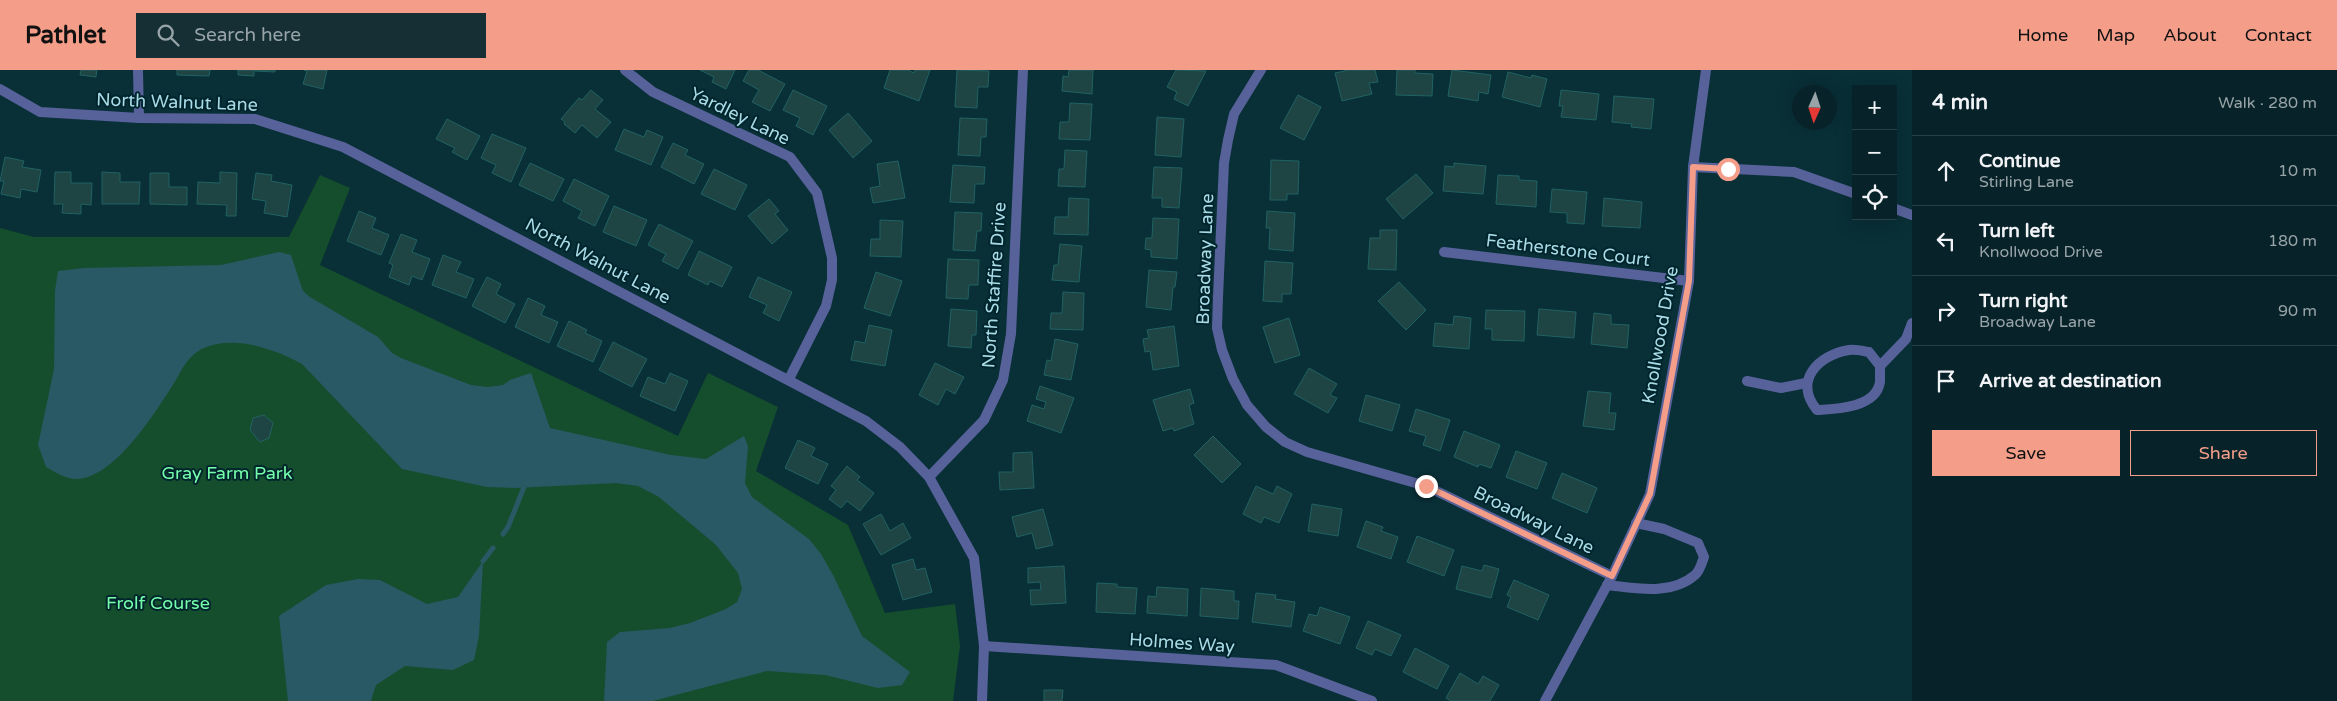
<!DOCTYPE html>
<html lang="en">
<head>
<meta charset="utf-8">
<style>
	:root { --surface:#072329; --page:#152f35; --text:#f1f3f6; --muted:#98a4a8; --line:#284046; --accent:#f49e89 }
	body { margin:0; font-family:"Varela Round",sans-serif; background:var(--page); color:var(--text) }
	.controls { position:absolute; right:15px; top:15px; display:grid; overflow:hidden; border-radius:0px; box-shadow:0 5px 20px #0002 }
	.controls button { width:45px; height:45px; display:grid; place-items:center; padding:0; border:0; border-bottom:1px solid var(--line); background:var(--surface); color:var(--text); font:25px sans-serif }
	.compass { position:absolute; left:1792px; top:15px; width:45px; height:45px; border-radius:50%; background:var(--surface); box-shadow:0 5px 20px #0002; rotate:183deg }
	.stop { position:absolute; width:15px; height:15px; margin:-11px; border:4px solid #f49e89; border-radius:50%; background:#fff }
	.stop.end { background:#f49e89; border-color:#fff; box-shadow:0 1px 5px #0008 }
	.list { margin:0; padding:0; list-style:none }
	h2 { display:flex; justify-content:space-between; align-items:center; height:65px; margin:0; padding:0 20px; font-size:21px }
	h2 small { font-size:16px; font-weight:400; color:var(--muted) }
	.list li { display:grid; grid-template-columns:32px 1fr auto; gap:15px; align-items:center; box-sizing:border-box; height:70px; padding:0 20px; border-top:1px solid var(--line) }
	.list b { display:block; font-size:19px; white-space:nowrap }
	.list p { margin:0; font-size:16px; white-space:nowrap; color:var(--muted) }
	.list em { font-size:16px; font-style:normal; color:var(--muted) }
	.actions { display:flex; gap:10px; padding:15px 20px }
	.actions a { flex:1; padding:11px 0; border:1px solid var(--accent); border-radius:0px; text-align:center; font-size:18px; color:var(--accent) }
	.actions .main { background:var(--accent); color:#111 }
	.icon { flex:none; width:28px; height:28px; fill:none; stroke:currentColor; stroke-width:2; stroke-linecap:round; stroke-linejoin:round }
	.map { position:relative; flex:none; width:1912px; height:631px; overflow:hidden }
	header { display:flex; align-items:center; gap:30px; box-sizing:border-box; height:70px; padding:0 25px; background:var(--accent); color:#111 }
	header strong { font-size:24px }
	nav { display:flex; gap:28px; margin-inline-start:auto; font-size:18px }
	.search { width:350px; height:45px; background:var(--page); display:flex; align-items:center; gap:12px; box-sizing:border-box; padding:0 18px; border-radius:0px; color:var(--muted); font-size:19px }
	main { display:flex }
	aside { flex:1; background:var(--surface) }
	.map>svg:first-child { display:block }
	.green { fill:#154e2d }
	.water { fill:#285964 }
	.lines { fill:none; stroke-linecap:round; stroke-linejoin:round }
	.stream { stroke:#285964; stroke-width:5 }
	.building { fill:#1e4544; stroke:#216262 }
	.service { stroke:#57629a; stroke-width:10 }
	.minor { stroke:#57629a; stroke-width:10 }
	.tertiary { stroke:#57629a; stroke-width:10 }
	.route { stroke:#f49e89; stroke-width:6 }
	.labels { text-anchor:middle; stroke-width:4; stroke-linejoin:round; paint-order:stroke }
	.street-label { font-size:18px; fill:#a9dbe7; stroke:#00252d }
	.park-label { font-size:18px; fill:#76ffab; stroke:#00252d }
</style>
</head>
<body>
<header>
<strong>Pathlet</strong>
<div class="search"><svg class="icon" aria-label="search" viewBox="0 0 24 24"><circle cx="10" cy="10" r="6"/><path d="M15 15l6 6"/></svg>Search here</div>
<nav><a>Home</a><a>Map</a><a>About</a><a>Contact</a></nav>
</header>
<main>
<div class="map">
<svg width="1912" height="631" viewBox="0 0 1912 631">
	<rect width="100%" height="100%" fill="#092f37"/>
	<!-- green -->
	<path class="green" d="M320,105L350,118L320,195L678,366L708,303L778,337L756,401L848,455L885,543L955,534L960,576L953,631H0V158L34,167H289Z"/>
	<!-- water -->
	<path class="water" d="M279,182L291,185L303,221L310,227L378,267L392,283L401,288L471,315L488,317L503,315L510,310L531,303L550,358L671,385L706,389L744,366L748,376L745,413L752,427L809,469L821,484L833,505L862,566L910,602L902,615L878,618L825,605L767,601L653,631H604L607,572L620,562L670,558L690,553L726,539L737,532L742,519L738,503L716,475L659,427L638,416L616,413L515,418L487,417L402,399L302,294C275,279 235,265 204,278C186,286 181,303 171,318C152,347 115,406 78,409C67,410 55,402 46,397L38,375L54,299L55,221L58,201L84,198L221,195Z
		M483,491L479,566L474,590L453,600L405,596L376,615L371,631H288L279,546L326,515L358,509L380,510L427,534L458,527Z"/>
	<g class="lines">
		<!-- stream -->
		<path class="stream" d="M503,464L508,457L524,417
			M483,491L493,478"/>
	</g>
	<!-- building -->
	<path class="building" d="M81,0H97L96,7L80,5Z
		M177,0H210L209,6L177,5Z
		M238,0H275V2L254,1V6L238,5Z
		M304,0H327L323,19L303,14L307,1Z
		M700,0H735L726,19L712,12L714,7Z
		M749,0H758L785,14L770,41L752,32L759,20L743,11Z
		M890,0H908L914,3L915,0H930L919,31L884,18Z
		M957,0L989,1L988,17H978L977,38L955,37Z
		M1069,0H1093L1092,24L1062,21L1063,6L1068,7Z
		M1176,0L1206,1L1188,36L1174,29L1177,22L1167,17Z
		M1349,0H1375L1378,12L1369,13L1372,24L1342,31L1335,3Z
		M1397,0H1415V3L1433,4L1432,26L1396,25Z
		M1452,0L1491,5L1488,24L1479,22L1478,31L1448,26Z
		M1508,2L1531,8L1532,5L1547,9L1540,37L1502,27Z
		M591,20L603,30L595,39L611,52L597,68L582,55L575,63L564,54L565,52L561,49L579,28L582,30Z
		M793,20L827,36L813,65L796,56L800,48L783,40Z
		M1561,20L1599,24L1596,50L1561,47L1563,36H1559Z
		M1298,25L1321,37L1304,70L1280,58Z
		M1614,26L1654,29L1651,59L1631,57L1632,54L1612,52Z
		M1070,33L1092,34L1090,70L1059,69L1060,52H1069Z
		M848,43L872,71L853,88L829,60Z
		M1157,47L1184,49L1181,87L1155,85Z
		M960,48L987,49L986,67H981L980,86L958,85Z
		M447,49L480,66L467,90L452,82L455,78L436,69Z
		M624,59L644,67L647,60L663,67L651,95L615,80Z
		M492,64L526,78L511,112L492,103L496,95L481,88Z
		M673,73L688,80L685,85L704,94L694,114L661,97Z
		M1065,80L1087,81L1085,117L1058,116L1059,99H1064Z
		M5,87L24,91L22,97L41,100L37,122L21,119L20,128L1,124L4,111H0Z
		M1271,90L1299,91L1298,124H1287V130H1270Z
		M898,91L905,128L873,133L870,118L880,116L877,94Z
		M530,93L564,109L553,131L519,115Z
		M1454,93L1486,96L1483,124L1443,121L1445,96L1454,97Z
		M953,95L985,97L984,114H975L974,133L950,132Z
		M1154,97L1182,98L1179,138L1162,137V128H1152Z
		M714,99L747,115L735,140L701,124Z
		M55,102H71V113H92L91,135L81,134V144L62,143L63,134H54Z
		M102,102L120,103V112H140L139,134H102Z
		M220,102L237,103L236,146H226L227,135L197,134L198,112L220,113Z
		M150,103H169V117H187V135L150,134Z
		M256,103L272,105L271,111L292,115L287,147L264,143L266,131L252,129Z
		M1416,104L1433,123L1403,149L1386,129Z
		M1498,105L1519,106V110L1537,111L1536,137L1496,134Z
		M574,109L609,126L595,156L578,148L582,141L563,131Z
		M1552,119L1587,122L1584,154L1567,153V143L1550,142Z
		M1069,128L1089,129L1088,165L1054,164L1055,147H1068Z
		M1604,128L1642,132L1640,158L1602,156Z
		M769,129L779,141L775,144L788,160L772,174L748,146Z
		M614,136L647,150L636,176L603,162Z
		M359,141L376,148L372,158L389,165L381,185L347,171Z
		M1267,141L1295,143L1293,181L1269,179L1270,158H1266Z
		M955,142L982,143L981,161H977L975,181L953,180Z
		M1153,148L1179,149L1177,189L1151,187V180L1145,179L1146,168H1152Z
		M880,150L903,151L901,187L870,186L871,169H880Z
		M659,154L693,171L678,199L662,191L666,184L648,175Z
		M1380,160H1397L1396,200L1368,199L1370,168H1380Z
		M401,164L417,170L412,182L430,189L422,210L412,206L409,215L389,207L393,195L389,193Z
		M1060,174L1082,176L1079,212L1052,210L1054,195H1058Z
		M699,181L732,197L722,217L710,211L708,215L688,205Z
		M443,185L461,192L456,202L474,209L466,228L432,215Z
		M948,189L979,190L978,215H969L968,229L946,228Z
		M1265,191L1293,193L1291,224H1282V232L1263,231Z
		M1149,200L1177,202L1175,217H1173L1171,240L1146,237Z
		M876,202L902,211L890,246L864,238Z
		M487,207L501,214L496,224L515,234L505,253L472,236Z
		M758,207L792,222L779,251L763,243L767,235L749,227Z
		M1399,212L1426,240L1406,260L1378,231Z
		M1063,222L1084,223L1083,260L1050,259L1051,243H1062Z
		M528,228L545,236L541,245L558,252L549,273L515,257Z
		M951,239L977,241L976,265H972L971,278L948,276Z
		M1539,239L1576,242L1574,268L1537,265Z
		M1486,240L1525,241L1524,271L1492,270V259H1485Z
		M1594,243L1611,245V254L1629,255L1627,278L1591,274Z
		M1454,246L1471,248L1469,279L1433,276L1435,253L1453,255Z
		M1289,248L1300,285L1275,293L1263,257Z
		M569,251L587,260L585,263L602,271L593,292L557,276Z
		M869,255L892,260L885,296L851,290L855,271L865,273Z
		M1174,256L1179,296L1153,300L1150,281L1145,282L1143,269L1149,268L1147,260Z
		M1055,269L1078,274L1071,310L1044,305L1047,290L1051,291Z
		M613,272L647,289L632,317L599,300Z
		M935,293L964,307L955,324L946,319L938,335L919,325Z
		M1309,298L1337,314L1330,325L1337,328L1328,343L1294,324Z
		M670,303L688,311L675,341L640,326L648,307L665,314Z
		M1040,316L1074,328L1061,363L1027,351L1032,335L1044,339L1046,332L1036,329Z
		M1190,319L1194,333L1189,335L1194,354L1174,361L1173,358L1163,361L1153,330Z
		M1588,321L1611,323L1609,343H1616L1614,360L1583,356Z
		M1366,325L1400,335L1392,361L1359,351Z
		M1416,339L1450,350L1440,381L1423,375L1426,366L1409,361Z
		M264,345L273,353L269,368L260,372L250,360L253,348Z
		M1464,361L1500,375L1491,398L1479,394L1478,397L1454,387Z
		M1213,366L1241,394L1222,413L1194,385Z
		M798,370L815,378L811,386L828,394L818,414L785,398Z
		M1516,381L1547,393L1537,419L1506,407Z
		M1032,382L1034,418L1000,420L999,402H1013V383Z
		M847,396L860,407L857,410L874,423L860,441L847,431L841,438L829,429L836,420L831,416Z
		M1562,403L1597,418L1587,443L1552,428Z
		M1256,416L1273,424L1277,416L1292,424L1279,453L1264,447L1261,453L1243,444Z
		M1312,434L1342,439L1338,466L1308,461Z
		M1043,439L1053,475L1036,479L1032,463L1017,467L1012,447Z
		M881,444L890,461L903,453L911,468L881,485L863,454Z
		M1366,451L1383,457L1381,461L1398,467L1391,489L1357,477Z
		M1417,466L1454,480L1444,506L1407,492Z
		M913,489L916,500L925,498L932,522L903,530L892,495Z
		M1484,495L1499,499L1491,528L1456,519L1462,496L1482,501Z
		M1064,496L1066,533L1031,535L1030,520H1041L1040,512L1028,513V498Z
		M1514,510L1549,525L1538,550L1507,537L1511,527L1507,525Z
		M1097,513L1117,514V517L1137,518L1135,544L1096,542Z
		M1157,517L1188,519L1187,546L1147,543L1148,526L1156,527Z
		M1201,518L1234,521V531H1239L1238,549L1200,546Z
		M1256,523L1276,525L1275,529L1295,532L1291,557L1252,552Z
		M1320,537L1350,547L1340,574L1303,561L1309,544L1317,546Z
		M1368,551L1401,565L1391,586L1375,579L1372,585L1356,578Z
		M1415,578L1449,596L1437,619L1403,602Z
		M1460,603L1478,614L1483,606L1499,615L1490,631H1451L1446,628Z
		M1044,620H1063L1062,631H1044Z"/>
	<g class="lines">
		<!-- service -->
		<path class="service" d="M1747,311L1781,318L1806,313
			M1607,515C1635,518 1671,526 1695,505C1700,501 1702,492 1704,487L1698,473L1664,459L1636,453"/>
		<!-- minor -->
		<path class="minor" d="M138,0L139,48
			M625,0L653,22L790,87L817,123L832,188V210L826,236L789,309
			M1261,0L1234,44L1228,70L1224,93L1218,227L1217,258L1222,280L1233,309L1247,335L1266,357L1285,372L1307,382L1426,416L1612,506
			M1693,97L1794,102L1856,124
			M1893,138L1912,145
			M1444,182L1689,211
			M1880,296L1869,282C1863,281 1855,279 1849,280C1818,285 1793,311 1817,340C1836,339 1876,338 1880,312C1880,307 1880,301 1880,296L1906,269L1912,253
			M929,407L984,350L1003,310L1011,264L1023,0
			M984,576L1276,595L1372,631"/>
		<!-- tertiary -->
		<path class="tertiary" d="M0,19L40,42L139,48L255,49L343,77L866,351L900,377L929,407L974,488L984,576L982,631
			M1545,631L1612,506L1650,424L1689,211L1693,97L1706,0"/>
	</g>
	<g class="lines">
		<!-- route -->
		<path class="route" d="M1426,416L1612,506L1650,424L1689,211L1693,97L1728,99"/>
	</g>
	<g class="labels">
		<!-- street labels -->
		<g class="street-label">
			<text transform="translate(177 32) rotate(2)" y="6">North Walnut Lane</text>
			<text transform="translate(740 46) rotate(26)" y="6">Yardley Lane</text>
			<text transform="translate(1568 180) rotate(7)" y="6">Featherstone Court</text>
			<text transform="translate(1205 189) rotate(-88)" y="6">Broadway Lane</text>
			<text transform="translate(598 191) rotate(28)" y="6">North Walnut Lane</text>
			<text transform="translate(994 215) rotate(-86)" y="6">North Staffire Drive</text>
			<text transform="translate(1660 265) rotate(-80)" y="6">Knollwood Drive</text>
			<text transform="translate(1534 450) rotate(26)" y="6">Broadway Lane</text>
			<text transform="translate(1182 573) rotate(4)" y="6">Holmes Way</text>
		</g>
		<!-- park labels -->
		<g class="park-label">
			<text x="227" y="409">Gray Farm Park</text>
			<text x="158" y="539">Frolf Course</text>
		</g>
	</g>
</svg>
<div class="controls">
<button>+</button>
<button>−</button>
<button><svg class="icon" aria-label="locate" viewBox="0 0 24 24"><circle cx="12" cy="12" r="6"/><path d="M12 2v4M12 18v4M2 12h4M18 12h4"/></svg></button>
</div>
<svg class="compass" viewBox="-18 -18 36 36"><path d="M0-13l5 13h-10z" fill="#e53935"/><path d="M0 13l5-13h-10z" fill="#98a4a8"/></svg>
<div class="stop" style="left:1728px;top:99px"></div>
<div class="stop end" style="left:1426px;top:416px"></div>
</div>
<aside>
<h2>4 min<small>Walk · 280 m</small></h2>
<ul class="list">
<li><svg class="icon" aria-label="ahead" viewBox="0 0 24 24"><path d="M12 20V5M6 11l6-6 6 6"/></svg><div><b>Continue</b><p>Stirling Lane</p></div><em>10 m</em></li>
<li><svg class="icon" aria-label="left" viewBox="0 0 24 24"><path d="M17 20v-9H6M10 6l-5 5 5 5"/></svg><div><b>Turn left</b><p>Knollwood Drive</p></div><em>180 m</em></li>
<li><svg class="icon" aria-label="right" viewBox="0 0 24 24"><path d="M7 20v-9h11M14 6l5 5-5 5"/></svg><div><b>Turn right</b><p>Broadway Lane</p></div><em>90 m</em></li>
<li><svg class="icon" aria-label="arrive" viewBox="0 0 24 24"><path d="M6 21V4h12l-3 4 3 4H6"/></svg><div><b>Arrive at destination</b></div></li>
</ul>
<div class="actions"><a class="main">Save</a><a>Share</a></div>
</aside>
</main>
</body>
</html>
